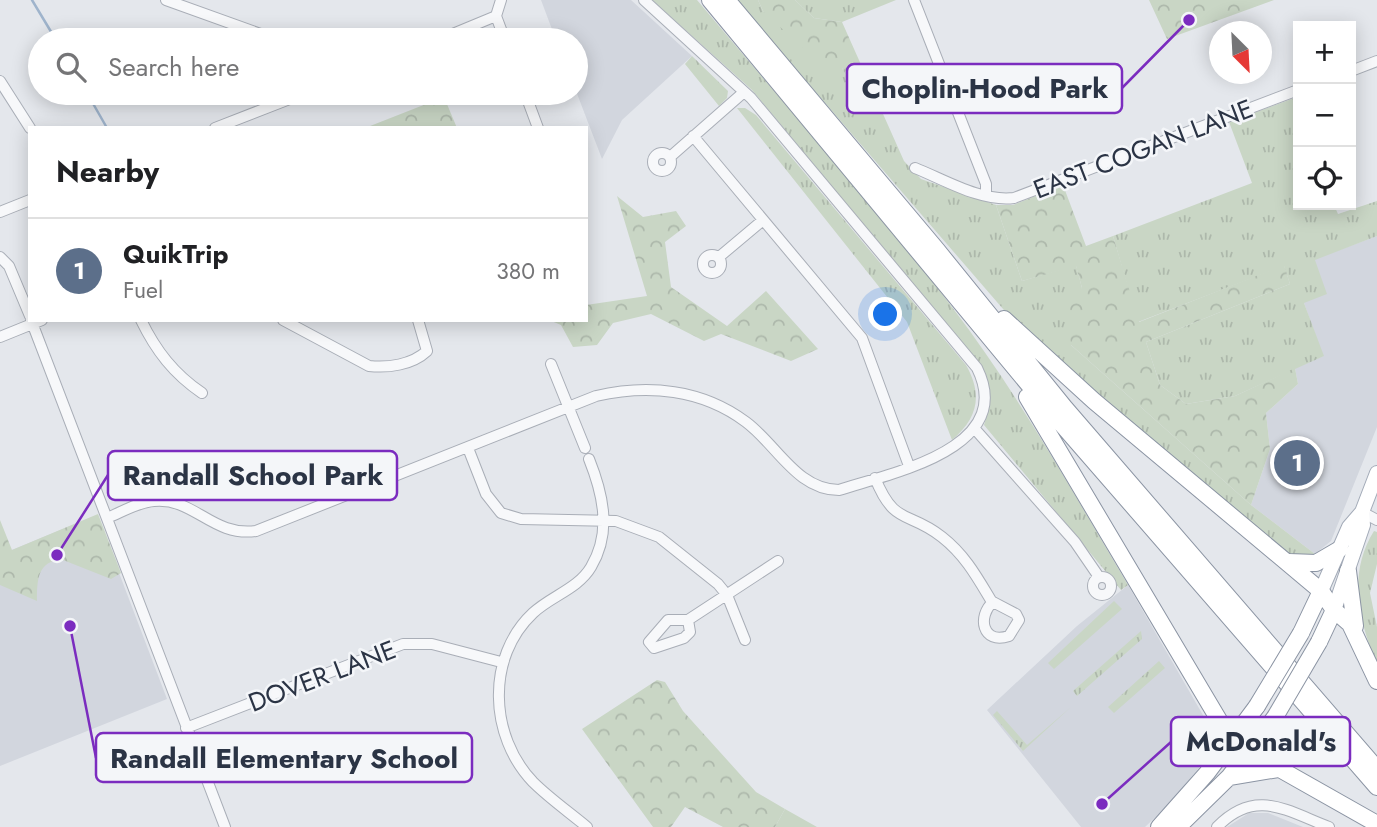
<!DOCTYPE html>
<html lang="en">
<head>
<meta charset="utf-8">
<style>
	:root { --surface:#fff; --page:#f2f2f2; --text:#202124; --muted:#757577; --line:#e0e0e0; --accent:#d93025 }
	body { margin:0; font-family:Jost,sans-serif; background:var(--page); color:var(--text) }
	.controls { position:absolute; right:21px; top:21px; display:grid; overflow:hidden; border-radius:0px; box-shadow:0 4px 18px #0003 }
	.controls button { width:63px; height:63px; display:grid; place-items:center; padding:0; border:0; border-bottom:2px solid var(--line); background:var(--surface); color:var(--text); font:35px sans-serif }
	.compass { position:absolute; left:1209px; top:21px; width:63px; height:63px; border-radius:50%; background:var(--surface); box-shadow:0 4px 18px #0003; rotate:156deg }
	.you { position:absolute; left:886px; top:315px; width:24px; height:24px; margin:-18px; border:5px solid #fff; border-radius:50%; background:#1a73e8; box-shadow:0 0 0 10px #1a73e833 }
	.badge { display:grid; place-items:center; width:46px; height:46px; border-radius:50%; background:var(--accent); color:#fff; font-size:23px; font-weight:700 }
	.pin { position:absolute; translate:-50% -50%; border:4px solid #fff; box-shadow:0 2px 7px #0006 }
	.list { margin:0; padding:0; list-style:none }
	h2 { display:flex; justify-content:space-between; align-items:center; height:91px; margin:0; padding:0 28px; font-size:30px }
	h2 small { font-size:23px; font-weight:400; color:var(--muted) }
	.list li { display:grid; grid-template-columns:46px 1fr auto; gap:21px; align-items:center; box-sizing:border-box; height:105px; padding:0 28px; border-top:2px solid var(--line) }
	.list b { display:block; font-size:26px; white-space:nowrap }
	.list p { margin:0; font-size:23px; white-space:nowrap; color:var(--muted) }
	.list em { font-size:23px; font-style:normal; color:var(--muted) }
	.icon { flex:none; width:38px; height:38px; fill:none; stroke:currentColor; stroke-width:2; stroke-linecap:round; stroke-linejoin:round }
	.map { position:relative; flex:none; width:1377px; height:827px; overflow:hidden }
	.search { position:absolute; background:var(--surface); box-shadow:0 4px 18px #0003; left:28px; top:28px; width:560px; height:77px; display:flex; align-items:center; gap:18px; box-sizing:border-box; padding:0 24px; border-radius:38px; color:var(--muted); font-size:26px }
	.panel { position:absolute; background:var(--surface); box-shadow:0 4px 18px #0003; left:28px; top:126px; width:560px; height:196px; border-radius:0px }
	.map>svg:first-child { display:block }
	.built { fill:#d2d6de }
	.grass { fill:url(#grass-tufts) }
	.forest { fill:url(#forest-crowns) }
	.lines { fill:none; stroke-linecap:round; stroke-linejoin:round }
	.stream { stroke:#9fb4cc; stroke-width:2.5 }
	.minor-casing { stroke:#a9aeb7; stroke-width:12 }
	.major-casing { stroke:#a3abb8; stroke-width:16 }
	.highway-casing { stroke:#8b94a3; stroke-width:18 }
	.minor { stroke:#f7f8fa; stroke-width:10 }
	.major { stroke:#fff; stroke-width:14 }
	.highway { stroke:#fff; stroke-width:16 }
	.highway-bridge-casing { stroke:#8b94a3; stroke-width:18; stroke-linecap:butt }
	.highway-bridge { stroke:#fff; stroke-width:16 }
	.labels { text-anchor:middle; stroke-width:5; stroke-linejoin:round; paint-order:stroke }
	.street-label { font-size:26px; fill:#2b3445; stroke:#f4f6f9 }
	.leader { fill:none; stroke:#7b2cbf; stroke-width:2.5 }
	.callout-dot { fill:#7b2cbf; stroke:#f4f6f9; stroke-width:2.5 }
	.callout { fill:#f4f6f9; stroke:#7b2cbf; stroke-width:2.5 }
	.callout-label { font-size:28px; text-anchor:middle; font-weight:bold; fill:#2b3445 }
</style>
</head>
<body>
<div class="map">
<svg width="1377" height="827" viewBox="0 0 1377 827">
	<defs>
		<pattern id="grass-tufts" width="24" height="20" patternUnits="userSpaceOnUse" patternTransform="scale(1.75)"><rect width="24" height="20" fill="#c9d6c5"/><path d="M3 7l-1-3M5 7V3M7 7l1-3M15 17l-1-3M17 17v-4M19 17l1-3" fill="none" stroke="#adb8ab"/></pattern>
		<pattern id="forest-crowns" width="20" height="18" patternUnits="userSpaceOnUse" patternTransform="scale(1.75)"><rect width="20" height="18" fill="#c9d6c5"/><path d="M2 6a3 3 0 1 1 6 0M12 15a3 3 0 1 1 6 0" fill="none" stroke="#adb8ab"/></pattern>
	</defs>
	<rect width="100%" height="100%" fill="#e4e7ec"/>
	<!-- built -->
	<path class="built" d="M541,0H631L692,56L622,120L602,159L576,91V40H556Z
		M1377,236V427L1331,541L1315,554L1251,505L1270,449L1266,413L1298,384L1295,368L1323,356L1304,303L1315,259Z
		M97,515L167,699L0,766V549L2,554Z
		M1128,585L1211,729L1213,742L1208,757L1167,806L1145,827H1081L987,710L1077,626Z
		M1249,813H1268L1303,827H1227Z"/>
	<!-- grass -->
	<path class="grass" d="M652,0H697C782,102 872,201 952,307C1019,395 1072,491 1128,585L1121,590L984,425C992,401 990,386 979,364L752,90Z
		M736,0H758L763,11L842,68L855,92L871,87L904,161L921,179L996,205L1022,281L1076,265L1082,288L1071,345L1251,505L1315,554L1297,558L1285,551L1016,324Z
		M795,0H896L842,22L814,18Z
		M692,56L728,91L727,98L719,106L685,64Z
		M1297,97L1298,205H1334L1338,214L1377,201V236L1315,260L1327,294L1304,303L1324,356L1235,396L1186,404L1160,385L1146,342L1290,284L1284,266L1138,322L1113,236L1252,183L1229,122Z
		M737,108H745L756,115L966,365C983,395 978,418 952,440L907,322Z
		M1374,531L1377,532V564L1370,593L1377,627V664C1359,622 1347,574 1374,531Z
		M1114,601L1122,609L1054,669L1048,663Z
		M1141,631L1142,639L1077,696L1073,691Z
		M1159,661L1165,668L1114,713L1108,707Z
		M1071,707L1023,751L993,715L997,711L1027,745Z
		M785,809L817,827H775Z"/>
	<!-- forest -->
	<path class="forest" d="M758,0H795L814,18L842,22L871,87L855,93L842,68H824L763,11Z
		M1149,0H1274L1167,39Z
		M444,97L457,128H365Z
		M1063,185L1086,246L1113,236L1139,322L1284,265L1290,284L1146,342L1160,385L1186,404L1235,396L1295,368L1298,384L1266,413L1270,449L1251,505L1071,345L1066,304L1082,288L1076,266L1022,281L996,205H1013Z
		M617,196L643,217L676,211L686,226L665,242L671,287L727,326L766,291L818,349L791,361L721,334L704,341L651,314L613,323L597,345L573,347L561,325L549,320H586V305L647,296Z
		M98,514L121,573L111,579L63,560C37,560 37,581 37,601L0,585V520L12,550Z
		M657,680L665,682L683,711L756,792L785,809L775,827H723L685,807L671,827H653L582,729Z"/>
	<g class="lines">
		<!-- stream -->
		<path class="stream" d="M32,0L56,40
			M87,93L107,128"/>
		<!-- minor casing -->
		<g class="minor-casing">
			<path id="minor" d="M166,0L277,40
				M914,0L986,184V196
				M496,16L505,40
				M496,16L501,0
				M438,40L496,16
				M1351,71L1377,61
				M0,81L30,128
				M525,93L538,128
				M215,128L305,93
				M693,136L862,338L909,466
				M653 162a9 9 0 1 1 18 0a9 9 0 1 1-18 0Z
				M670,157L744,92
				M915,168C945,180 981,202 1014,198L1298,90
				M0,212L30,200
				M703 264a9 9 0 1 1 18 0a9 9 0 1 1-18 0Z
				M0,257L9,266L30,316
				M719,257L763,220
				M31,320L225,827
				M141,320C156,351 174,374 202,393
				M283,320L369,366C388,368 412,365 427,351L418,320
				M0,337L42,320
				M551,364L585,448
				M974,428L1075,542L1099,577
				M468,448L486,494L501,513L521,519L616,521L659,537L718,584L727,595L745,640
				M875,478C895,527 908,510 942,537C965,555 977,577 992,602
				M1362,512L1377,520
				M107,518C122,512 138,502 154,501C194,497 212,537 256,531L596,396C648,384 702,389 746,422C777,445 797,490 839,490C891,473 1017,449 977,368L751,98L644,0
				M1093 586a9 9 0 1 1 18 0a9 9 0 1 1-18 0Z
				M993,602L1016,614L1019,620L1009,636C982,645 977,616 993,602Z
				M668,620H688L690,632L684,638L654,648L649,642Z
				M688,620L778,561
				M186,728L403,644H432L501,662
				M587,827C569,812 549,798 533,782C489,736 486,657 533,613C551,596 578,589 591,567C612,532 603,494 589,459
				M1217,827C1255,788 1285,810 1329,827"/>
		</g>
		<!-- major casing -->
		<g class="major-casing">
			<path id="major" d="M1321,591L1349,527L1362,512L1377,473
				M1334,610L1363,525L1362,512"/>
		</g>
		<!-- highway casing -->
		<g class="highway-casing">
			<path id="highway" d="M710,0L1058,420L1377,787
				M727,0L937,250L1065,408L1377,769
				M1004,319L1094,401L1321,591L1334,610L1350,624L1377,681
				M1027,397L1232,742L1377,824
				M1289,562L1316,563L1340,549
				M1348,571L1355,626
				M1301,633L1321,591
				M1319,642L1334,610
				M1229,777L1278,769
				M1159,827L1207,773L1257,706
				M1178,827L1229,777L1275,717"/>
		</g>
		<!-- minor -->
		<use href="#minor" class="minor"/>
		<!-- major -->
		<use href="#major" class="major"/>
		<!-- highway -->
		<use href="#highway" class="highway"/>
		<!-- highway-bridge casing -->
		<g class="highway-bridge-casing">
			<path id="highway-bridge" d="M1257,706L1301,633
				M1275,717L1319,642"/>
		</g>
		<!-- highway-bridge -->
		<use href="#highway-bridge" class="highway-bridge"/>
	</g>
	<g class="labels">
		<!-- street labels -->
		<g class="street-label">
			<text transform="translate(1143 149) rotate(-21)" y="9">EAST COGAN LANE</text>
			<text transform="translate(322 676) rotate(-21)" y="9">DOVER LANE</text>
		</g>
	</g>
	<!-- callouts -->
	<path class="leader" d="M1189 20L1122 88M57 555L108 475M1102 804L1171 742M70 626L96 758"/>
	<g class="callout-dot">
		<circle cx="1189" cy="20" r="7"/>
		<circle cx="57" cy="555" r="7"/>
		<circle cx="1102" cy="804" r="7"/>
		<circle cx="70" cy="626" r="7"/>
	</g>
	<g class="callout">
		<rect x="847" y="64" width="275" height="49" rx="7"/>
		<rect x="108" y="451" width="289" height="49" rx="7"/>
		<rect x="1171" y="717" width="179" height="49" rx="7"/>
		<rect x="96" y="733" width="376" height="49" rx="7"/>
	</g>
	<g class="callout-label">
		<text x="985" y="98">Choplin-Hood Park</text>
		<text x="253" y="485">Randall School Park</text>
		<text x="1261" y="751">McDonald's</text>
		<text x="284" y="768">Randall Elementary School</text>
	</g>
</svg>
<div class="controls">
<button>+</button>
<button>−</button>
<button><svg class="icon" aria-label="locate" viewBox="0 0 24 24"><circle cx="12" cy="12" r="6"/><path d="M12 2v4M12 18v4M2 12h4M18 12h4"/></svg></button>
</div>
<svg class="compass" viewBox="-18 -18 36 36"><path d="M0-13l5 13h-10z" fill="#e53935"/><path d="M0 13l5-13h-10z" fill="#757577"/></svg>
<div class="you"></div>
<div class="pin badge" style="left:1297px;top:463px;background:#5c6f8a">1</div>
<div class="search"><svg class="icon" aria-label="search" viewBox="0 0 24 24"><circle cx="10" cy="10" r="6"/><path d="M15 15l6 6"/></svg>Search here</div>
<section class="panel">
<h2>Nearby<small></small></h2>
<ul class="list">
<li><span class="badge" style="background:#5c6f8a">1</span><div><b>QuikTrip</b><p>Fuel</p></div><em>380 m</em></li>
</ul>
</section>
</div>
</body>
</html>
